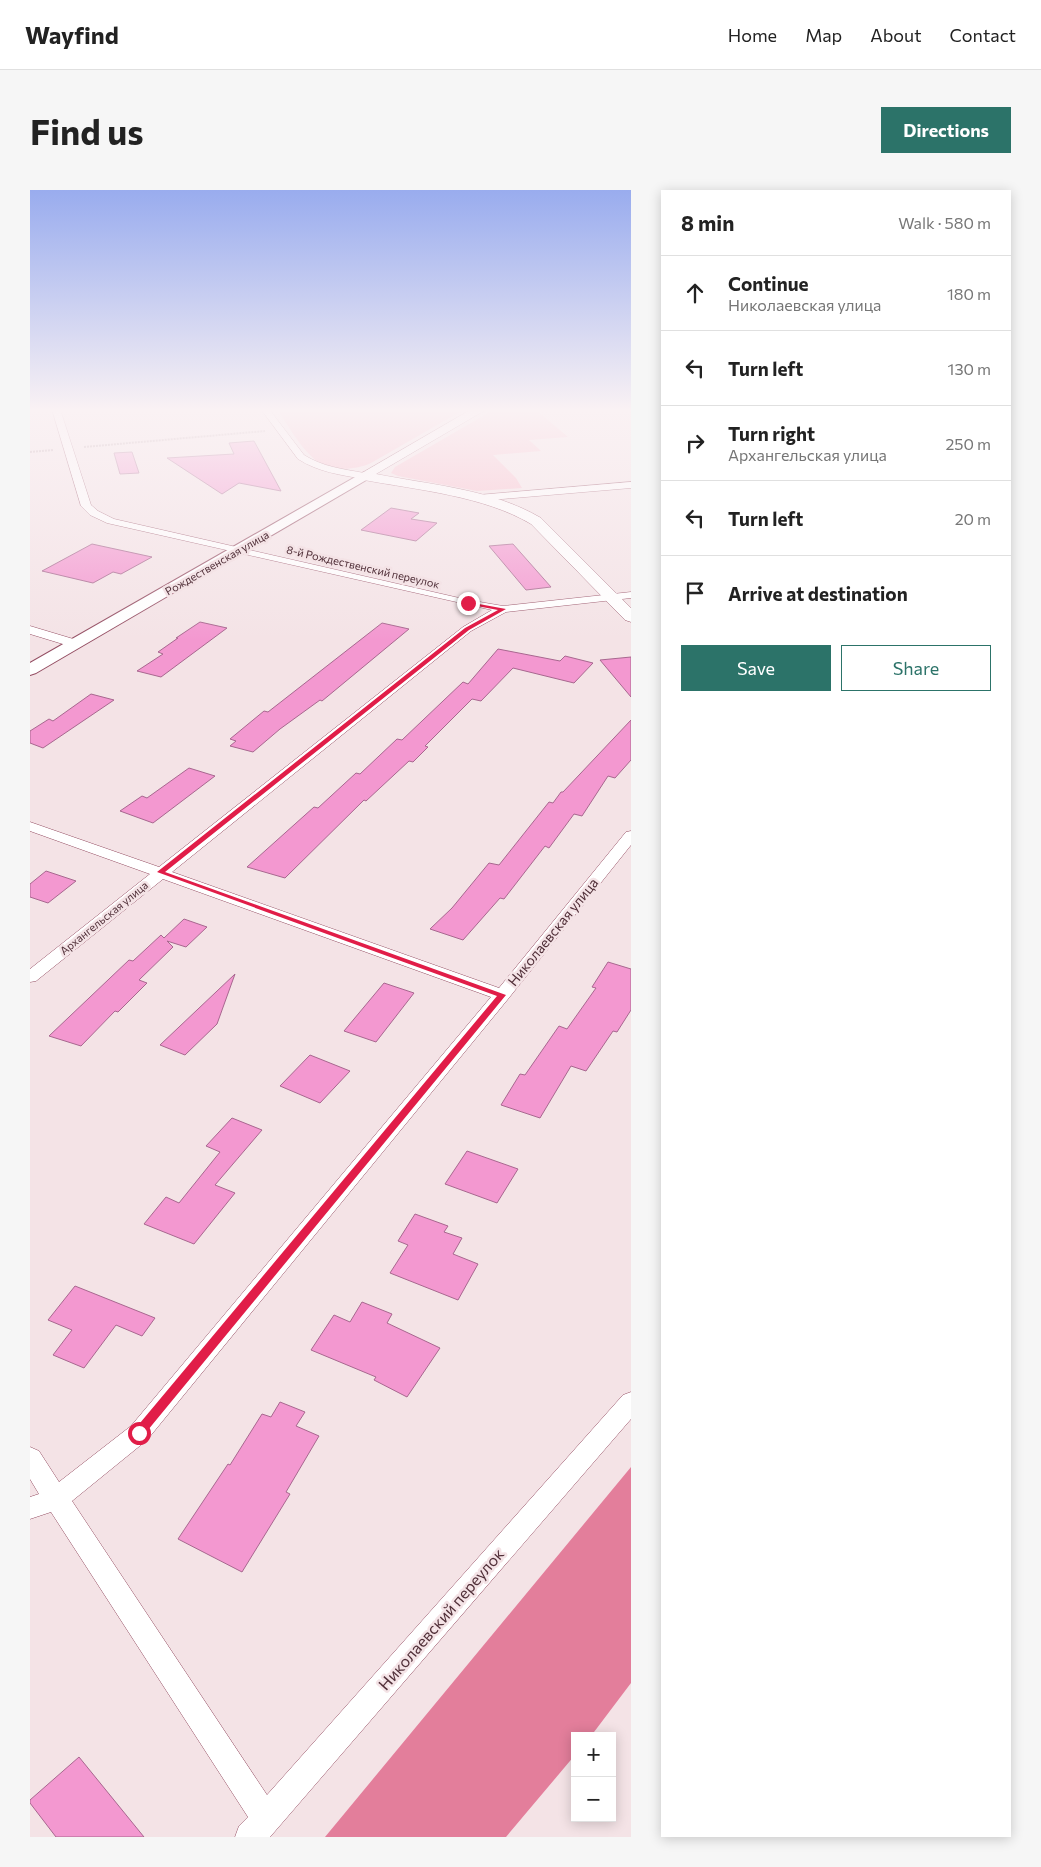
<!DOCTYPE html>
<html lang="en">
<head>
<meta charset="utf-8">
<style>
	:root { --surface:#fff; --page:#f6f6f6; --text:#222; --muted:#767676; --line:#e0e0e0; --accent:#2c7369 }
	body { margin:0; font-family:Commissioner,sans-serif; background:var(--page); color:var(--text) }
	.controls { position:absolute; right:15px; bottom:15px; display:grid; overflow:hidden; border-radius:0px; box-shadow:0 2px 12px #0003 }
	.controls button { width:45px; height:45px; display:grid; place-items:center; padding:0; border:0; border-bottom:1px solid var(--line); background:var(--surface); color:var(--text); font:25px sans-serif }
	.stop { position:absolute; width:15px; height:15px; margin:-11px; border:4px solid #e11d48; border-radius:50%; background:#fff }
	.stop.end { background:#e11d48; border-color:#fff; box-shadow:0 1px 5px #0008 }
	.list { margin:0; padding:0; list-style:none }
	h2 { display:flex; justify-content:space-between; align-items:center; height:65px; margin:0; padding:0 20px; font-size:21px }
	h2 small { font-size:16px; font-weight:400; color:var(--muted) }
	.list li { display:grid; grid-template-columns:32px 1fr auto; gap:15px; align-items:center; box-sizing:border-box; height:75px; padding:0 20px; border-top:1px solid var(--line) }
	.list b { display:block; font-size:19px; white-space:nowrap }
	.list p { margin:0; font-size:16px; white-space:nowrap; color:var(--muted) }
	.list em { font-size:16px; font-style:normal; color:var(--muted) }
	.actions { display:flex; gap:10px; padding:15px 20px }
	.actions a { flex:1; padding:11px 0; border:1px solid var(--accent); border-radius:0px; text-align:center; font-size:18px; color:var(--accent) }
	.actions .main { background:var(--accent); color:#fff }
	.icon { flex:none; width:28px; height:28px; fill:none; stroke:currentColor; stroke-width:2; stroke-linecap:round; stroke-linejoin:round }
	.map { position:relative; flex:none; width:601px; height:1647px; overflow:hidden; border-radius:0px }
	header { display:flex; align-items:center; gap:30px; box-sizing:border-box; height:70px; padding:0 25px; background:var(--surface); border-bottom:1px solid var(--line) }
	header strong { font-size:24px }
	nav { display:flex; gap:28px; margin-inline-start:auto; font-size:18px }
	.intro { display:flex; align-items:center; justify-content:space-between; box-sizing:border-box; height:120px; padding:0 30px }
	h1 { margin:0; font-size:35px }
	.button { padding:12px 22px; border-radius:0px; background:var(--accent); color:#fff; font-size:18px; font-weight:700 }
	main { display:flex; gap:30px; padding:0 30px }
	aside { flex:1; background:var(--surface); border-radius:0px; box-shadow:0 2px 12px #0003 }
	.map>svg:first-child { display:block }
	.green { fill:#f9bbca }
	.forest { fill:#e37e9b }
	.building { fill:#f398d0; stroke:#a8678f }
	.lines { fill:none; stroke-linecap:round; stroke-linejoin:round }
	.minor-casing { stroke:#944d62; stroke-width:1 }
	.tertiary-casing { stroke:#944d62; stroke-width:2 }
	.secondary-casing { stroke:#944d62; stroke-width:1 }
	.path { stroke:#b69ea4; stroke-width:2; stroke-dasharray:2 1; stroke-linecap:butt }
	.minor { fill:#fff; fill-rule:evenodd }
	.tertiary { fill:#fff; fill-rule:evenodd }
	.secondary { fill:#fff; fill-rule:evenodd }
	.route { fill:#e11d48 }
	.labels { text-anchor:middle; stroke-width:5; stroke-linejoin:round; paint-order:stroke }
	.far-street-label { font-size:11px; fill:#502f38; stroke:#f4e3e6 }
	.street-label { font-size:14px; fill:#502f38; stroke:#f4e3e6 }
	.near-street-label { font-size:16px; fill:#502f38; stroke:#f4e3e6 }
</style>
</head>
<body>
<header>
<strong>Wayfind</strong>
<nav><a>Home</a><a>Map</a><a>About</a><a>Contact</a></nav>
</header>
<div class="intro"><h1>Find us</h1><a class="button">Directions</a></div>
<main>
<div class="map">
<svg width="601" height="1647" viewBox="0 0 601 1647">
	<rect width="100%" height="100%" fill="#f4e3e6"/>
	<!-- green -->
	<path class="green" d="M247,219H435L341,273C324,281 296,282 282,267C268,254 258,235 247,219Z
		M465,219H505L538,247L499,250L511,261L463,265L486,288L492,298L447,301L368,286L361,283L365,277Z"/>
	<!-- forest -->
	<path class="forest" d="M601,1277V1493L561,1546H545V1565L476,1647H295Z"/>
	<!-- building -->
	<path class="building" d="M224,251L251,301L209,293L192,304L137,268L204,264L199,253Z
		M102,262L109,283L90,284L84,263Z
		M361,318L389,323L381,329L407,333L386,351L331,340Z
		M62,354L122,367L91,384L83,382L63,393L12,381Z
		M483,354L521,397L496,400L459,356Z
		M170,432L197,438L131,487L107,481L133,464L128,462L148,448H146Z
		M352,433L379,439L292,511L290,510L250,539L223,562L200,556L206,551L200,549L234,521L238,522Z
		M468,459L530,471L535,466L563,473L544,493L483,478L451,511L442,509L395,556L398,557L383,572L379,571L336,611L334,610L255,688L217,677L284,617L288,618L326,583L330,584L367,549L372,550L433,492L438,494Z
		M601,467V507L570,470Z
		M61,504L84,510L13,558L0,553V541L19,529L23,531Z
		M601,530V570L585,588L578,586L552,626L544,624L519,658L515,656L474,709L470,708L433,750L400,739L422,718L459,673L469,675L519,612L523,613L531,602H533Z
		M159,578L185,586L123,633L90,621L112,606L117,608Z
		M16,681L46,691L18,713L0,707V694Z
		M154,729L177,737L156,757L137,751L143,757L109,790L117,793L88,822L85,821L51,856L19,846L99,770L103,771L131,745L134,748Z
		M578,772L601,779V820L587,842L583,841L556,881L541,876L510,928L471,915L490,884L495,885L529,836L537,839L566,798L562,797Z
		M205,784L187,834L155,865L130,855Z
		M354,793L384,803L346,852L314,841Z
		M280,865L320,881L290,913L250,896Z
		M202,928L232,940L185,995L205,1003L164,1054L114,1034L136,1007L149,1013L190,962L176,956Z
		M437,961L488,979L467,1013L415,994Z
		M385,1024L418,1036L414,1042L432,1048L423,1064L448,1074L428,1110L360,1083L378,1055L368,1051Z
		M45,1096L125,1128L112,1146L86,1135L54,1178L23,1165L42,1140L18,1130Z
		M332,1112L362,1124L357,1133L410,1158L377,1207L344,1190L346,1187L281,1160L304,1125L320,1132Z
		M250,1212L275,1222L266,1236L289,1246L256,1302L260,1304L212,1382L148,1349L198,1274L200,1275L232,1224L241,1227Z
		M49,1567L114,1647H26L0,1613V1610Z"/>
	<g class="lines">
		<!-- minor casing -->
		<g class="minor-casing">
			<path id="minor" d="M22,219H30L61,315L68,321L84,329L438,410L473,416L601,402V408L476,422L441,441L142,682L469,798L596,642L601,641V655L478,809L117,1250L42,1311L237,1605L593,1205L601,1202V1229L240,1647H205L209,1636L218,1627L21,1322L0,1329V1307L9,1304L0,1289V1257L9,1261L29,1292L101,1236L461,807L133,689L6,791L0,792V779L120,684L0,641V632L129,677L433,437L462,420L77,333L60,325L51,316Z
				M231,219H239L274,265C293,277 313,279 334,283L339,286L334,289C311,285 288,282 268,269Z
				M601,292V298L449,311L444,308L449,305Z
				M0,436L50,451L52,454L46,458L0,444Z"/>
		</g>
		<!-- tertiary casing -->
		<g class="tertiary-casing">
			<path id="tertiary" d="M334,282L338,283L340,286L338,289L6,483L0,485V473Z"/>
		</g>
		<!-- secondary casing -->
		<g class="secondary-casing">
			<path id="secondary" d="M442,219H457L346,284C401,295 462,299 511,328L601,418V432L595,430L501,334C454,306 388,300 334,290L327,286Z"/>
		</g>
		<!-- path -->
		<path class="path" d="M54,257L235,241
			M0,262L23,260"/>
		<!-- minor -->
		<use href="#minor" class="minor"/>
		<!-- tertiary -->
		<use href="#tertiary" class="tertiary"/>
		<!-- secondary -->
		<use href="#secondary" class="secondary"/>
	</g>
	<!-- sky -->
	<linearGradient id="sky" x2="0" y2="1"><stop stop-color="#99acee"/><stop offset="0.49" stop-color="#faf2f4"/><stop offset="1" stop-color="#faf2f4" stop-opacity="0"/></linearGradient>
	<rect width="601" height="450" fill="url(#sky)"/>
	<!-- route -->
	<path class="route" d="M438,412L476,419L439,440L135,682L476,805L113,1246H105L103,1243L105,1239L467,806L127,682L435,438L468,420L436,414Z"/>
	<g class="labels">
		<!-- far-street labels -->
		<g class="far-street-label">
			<text transform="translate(187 373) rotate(-30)" y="4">Рождественская улица</text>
			<text transform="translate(333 377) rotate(13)" y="4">8-й Рождественский переулок</text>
			<text transform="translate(74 728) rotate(-39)" y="4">Архангельская улица</text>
		</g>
		<!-- street labels -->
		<g class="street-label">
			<text transform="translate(523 742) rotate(-51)" y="5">Николаевская улица</text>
		</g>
		<!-- near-street labels -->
		<g class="near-street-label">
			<text transform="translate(411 1429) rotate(-49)" y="6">Николаевский переулок</text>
		</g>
	</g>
</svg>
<div class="controls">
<button>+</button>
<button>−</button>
</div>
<div class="stop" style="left:109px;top:1243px"></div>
<div class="stop end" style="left:438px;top:413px"></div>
</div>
<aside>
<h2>8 min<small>Walk · 580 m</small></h2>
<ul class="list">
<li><svg class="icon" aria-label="ahead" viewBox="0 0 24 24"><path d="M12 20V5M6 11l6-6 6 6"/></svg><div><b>Continue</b><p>Николаевская улица</p></div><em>180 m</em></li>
<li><svg class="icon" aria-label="left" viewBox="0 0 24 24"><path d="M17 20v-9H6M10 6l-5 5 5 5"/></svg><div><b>Turn left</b></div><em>130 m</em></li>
<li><svg class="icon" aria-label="right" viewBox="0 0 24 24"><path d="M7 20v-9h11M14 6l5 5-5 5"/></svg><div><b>Turn right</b><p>Архангельская улица</p></div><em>250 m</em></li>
<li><svg class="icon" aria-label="left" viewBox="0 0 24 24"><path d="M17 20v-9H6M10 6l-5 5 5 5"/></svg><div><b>Turn left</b></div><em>20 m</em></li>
<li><svg class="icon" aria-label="arrive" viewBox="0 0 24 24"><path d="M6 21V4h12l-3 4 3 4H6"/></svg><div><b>Arrive at destination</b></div></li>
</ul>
<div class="actions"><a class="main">Save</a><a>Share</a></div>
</aside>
</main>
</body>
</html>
